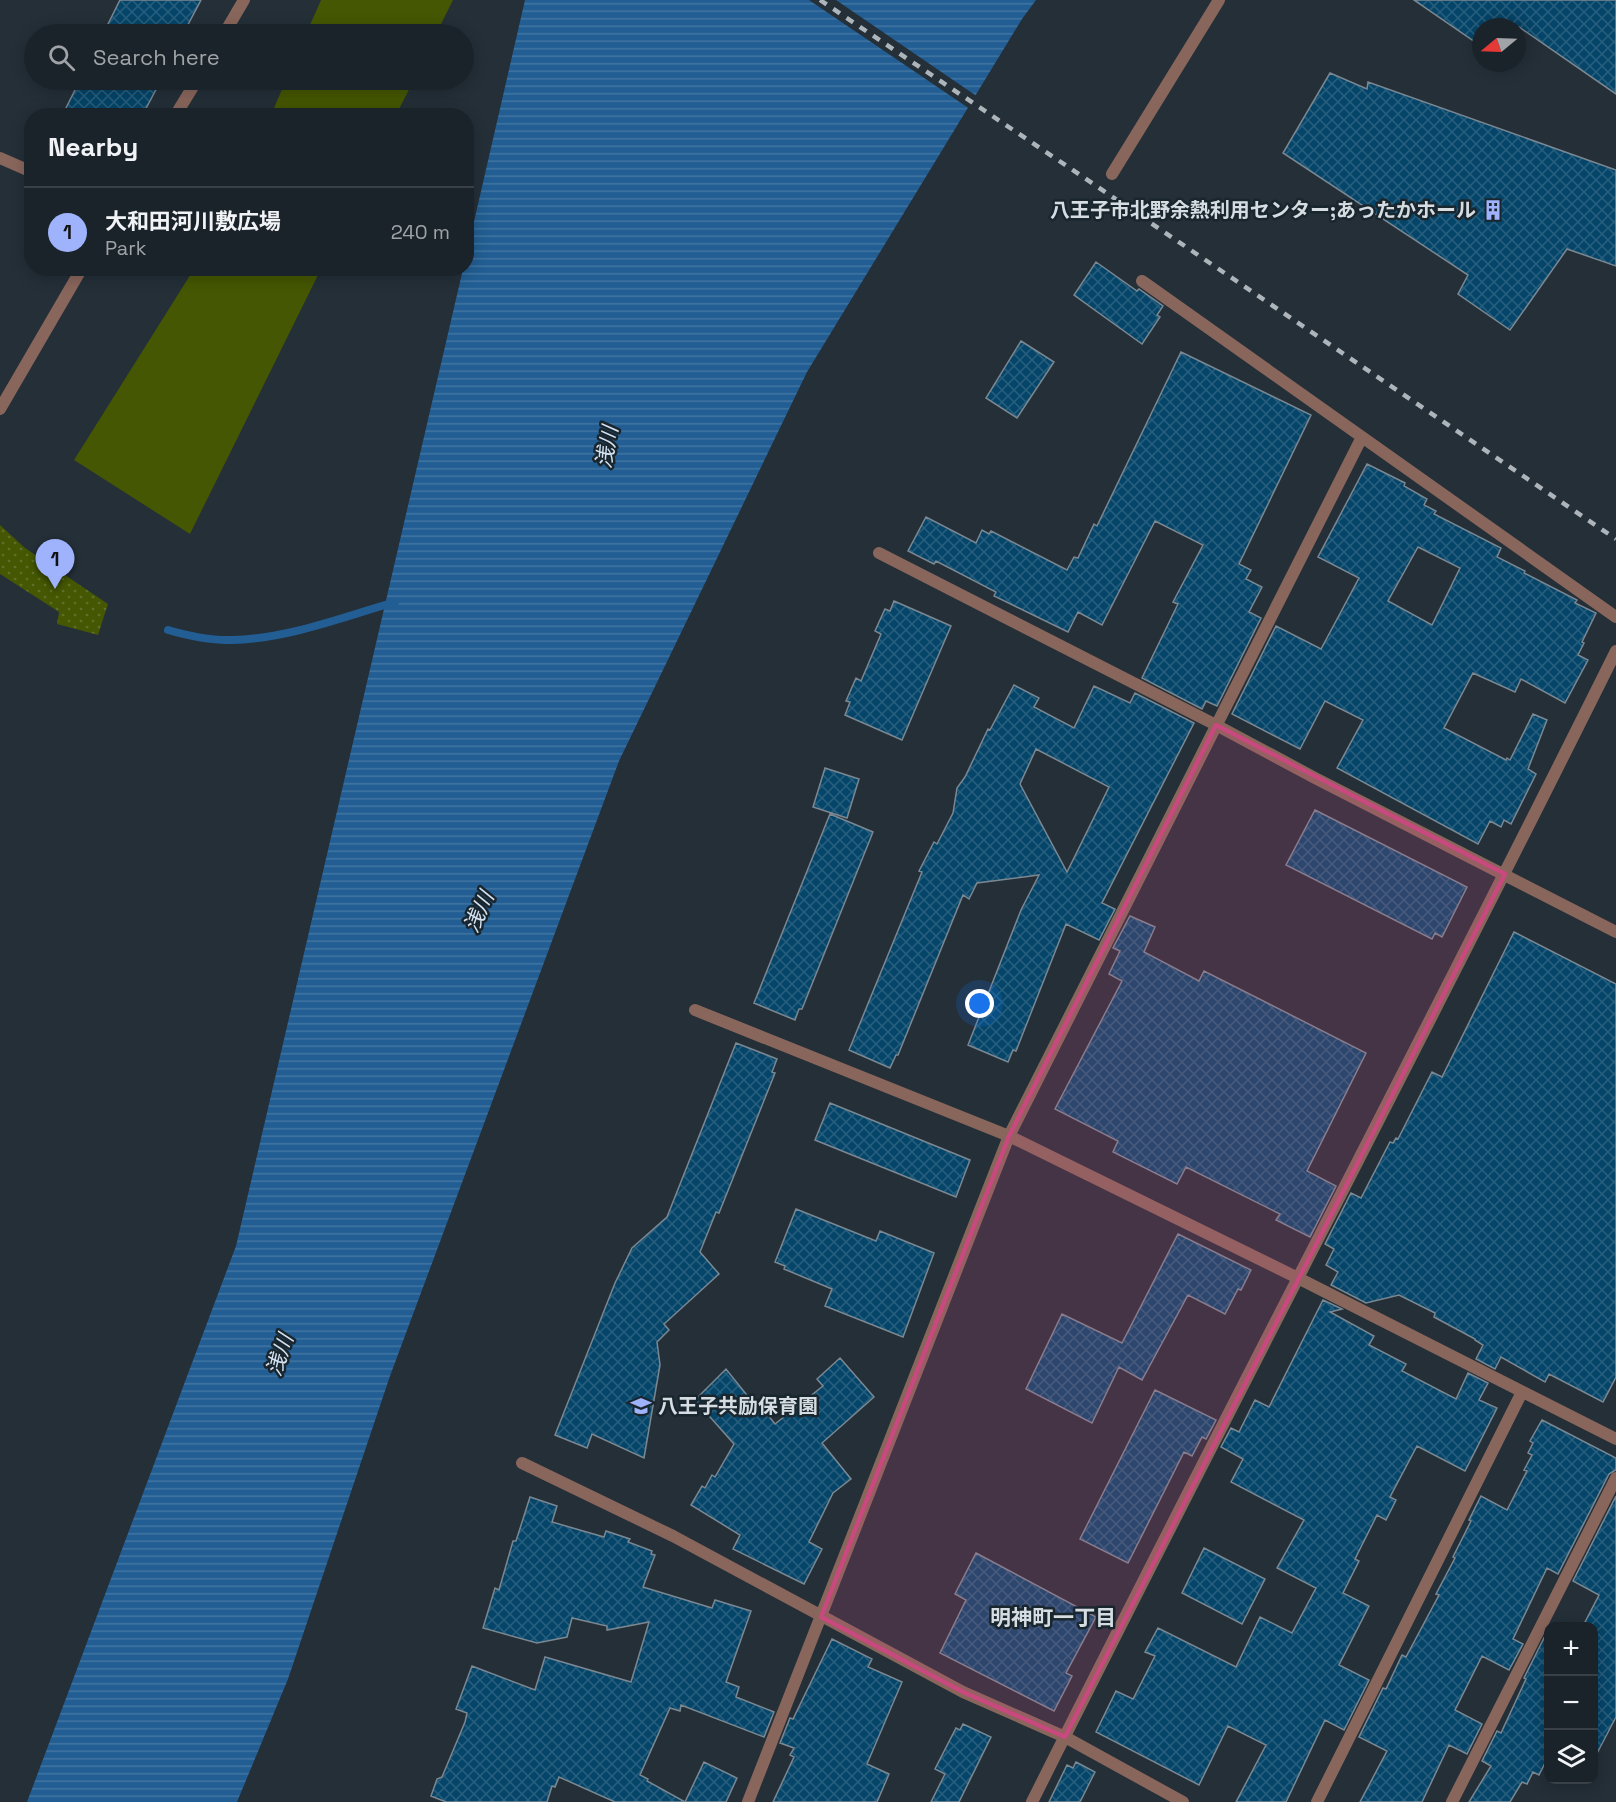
<!DOCTYPE html>
<html lang="en">
<head>
<meta charset="utf-8">
<style>
	:root { --surface:#1b232a; --page:#282f36; --text:#f1f3f6; --muted:#a0a4a8; --line:#394047; --accent:#9fb3fd }
	body { margin:0; font-family:"Space Grotesk","Noto Sans JP",sans-serif; background:var(--page); color:var(--text) }
	.controls { position:absolute; right:18px; bottom:18px; display:grid; overflow:hidden; border-radius:12px; box-shadow:0 3px 15px #0003 }
	.controls button { width:54px; height:54px; display:grid; place-items:center; padding:0; border:0; border-bottom:2px solid var(--line); background:var(--surface); color:var(--text); font:30px sans-serif }
	.compass { position:absolute; left:1472px; top:18px; width:54px; height:54px; border-radius:50%; background:var(--surface); box-shadow:0 3px 15px #0003; rotate:251deg }
	.you { position:absolute; left:980px; top:1004px; width:21px; height:21px; margin:-15px; border:4px solid #fff; border-radius:50%; background:#1a73e8; box-shadow:0 0 0 9px #1a73e833 }
	.badge { display:grid; place-items:center; width:39px; height:39px; border-radius:50%; background:var(--accent); color:#111; font-size:20px; font-weight:700 }
	.pin { position:absolute; translate:-50% -50px; filter:drop-shadow(0 2px 3px #0008) }
	.pin::after { content:''; position:absolute; top:32px; width:21px; height:18px; background:inherit; clip-path:polygon(0 0,100% 0,50% 100%) }
	.list { margin:0; padding:0; list-style:none }
	h2 { display:flex; justify-content:space-between; align-items:center; height:78px; margin:0; padding:0 24px; font-size:26px }
	h2 small { font-size:20px; font-weight:400; color:var(--muted) }
	.list li { display:grid; grid-template-columns:39px 1fr auto; gap:18px; align-items:center; box-sizing:border-box; height:90px; padding:0 24px; border-top:2px solid var(--line) }
	.list b { display:block; font-size:22px; white-space:nowrap }
	.list p { margin:0; font-size:20px; white-space:nowrap; color:var(--muted) }
	.list em { font-size:20px; font-style:normal; color:var(--muted) }
	.icon { flex:none; width:33px; height:33px; fill:none; stroke:currentColor; stroke-width:2; stroke-linecap:round; stroke-linejoin:round }
	.map { position:relative; flex:none; width:1616px; height:1802px; overflow:hidden }
	.search { position:absolute; background:var(--surface); box-shadow:0 3px 15px #0003; left:24px; top:24px; width:450px; height:66px; display:flex; align-items:center; gap:15px; box-sizing:border-box; padding:0 21px; border-radius:33px; color:var(--muted); font-size:22px }
	.panel { position:absolute; background:var(--surface); box-shadow:0 3px 15px #0003; left:24px; top:108px; width:450px; height:168px; border-radius:24px }
	.map>svg:first-child { display:block }
	.green { fill:url(#green-dots) }
	.pitch { fill:#455702 }
	.water { fill:url(#water-rules) }
	.pier { fill:#242f38 }
	.lines { fill:none; stroke-linecap:round; stroke-linejoin:round }
	.stream { stroke:#225e93; stroke-width:8 }
	.building { fill:url(#building-cross-hatch); stroke:#7b8892; stroke-width:1.5; fill-rule:evenodd }
	.minor { stroke:#89665c; stroke-width:12 }
	.rail { stroke:#adb5bb; stroke-width:4.5; stroke-dasharray:8 8; stroke-linecap:butt }
	.marked { fill:#c7497d; fill-opacity:0.2; stroke:#c7497d; stroke-width:4.5; stroke-linejoin:round }
	.labels { text-anchor:middle; stroke-width:5; stroke-linejoin:round; paint-order:stroke }
	.poi-label { font-size:20px; font-weight:bold; fill:#d5dce2; stroke:#1a262e; text-anchor:end }
	.water-label { font-size:21px; font-style:italic; fill:#d3e2f2; stroke:#1a262e }
	.neighbourhood-label { font-size:21px; font-weight:bold; fill:#d5dce2; stroke:#1a262e }
</style>
</head>
<body>
<div class="map">
<svg width="1616" height="1802" viewBox="0 0 1616 1802">
	<defs>
		<pattern id="green-dots" width="8" height="8" patternUnits="userSpaceOnUse" patternTransform="scale(1.5)"><rect width="8" height="8" fill="#455702"/><path d="M2 2h.1M6 6h.1" fill="none" stroke="#5f6f27" stroke-width="1.8" stroke-linecap="round"/></pattern>
		<pattern id="water-rules" width="6" height="5" patternUnits="userSpaceOnUse" patternTransform="scale(1.5)"><rect width="6" height="5" fill="#225e93"/><path d="M0 2.5h6" fill="none" stroke="#4174a2"/></pattern>
		<pattern id="building-cross-hatch" width="8" height="8" patternUnits="userSpaceOnUse" patternTransform="scale(1.5)"><rect width="8" height="8" fill="#054569"/><path d="M0 0l8 8M0 8l8-8" fill="none" stroke="#295f7e"/></pattern>
	</defs>
	<rect width="100%" height="100%" fill="#242f38"/>
	<!-- green -->
	<path class="green" d="M0,525L25,548L108,604L98,635L57,624L59,612L0,574Z"/>
	<!-- pitch -->
	<path class="pitch" d="M321,0H453L436,34H306Z
		M286,80H414L396,115H271Z
		M194,269H321L190,534L74,460Z"/>
	<!-- water -->
	<path class="water" d="M525,0H1036L1022,19L807,372L619,761L390,1376L288,1679L237,1802H27L236,1246L463,269L466,268L467,252Z"/>
	<!-- pier -->
	<path class="pier" d="M809,0H836L978,97L970,109Z"/>
	<g class="lines">
		<!-- stream -->
		<path class="stream" d="M168,630C189,636 210,641 232,640C287,639 343,617 395,602"/>
	</g>
	<!-- building -->
	<path class="building" d="M120,0H201L183,34H103Z
		M1414,0H1616V94L1519,27H1481V46Z
		M1330,73L1367,89L1368,82L1616,170V266L1567,249L1510,330L1458,294L1468,275L1283,153Z
		M80,80H161L142,116H62Z
		M1096,262L1137,291L1139,289L1163,306L1157,315L1160,317L1142,344L1074,295Z
		M1021,341L1054,362L1017,418L986,398Z
		M1181,352L1311,415L1239,564L1251,570L1246,579L1262,587L1249,612L1261,618L1217,706L1206,701L1202,709L1142,678L1178,604L1173,602L1203,545L1155,521L1102,625L1078,612L1068,632L994,596L996,592L936,561L934,564L908,551L926,517L976,543L982,530L989,534L991,531L1067,570L1074,557L1078,558L1094,524L1097,526Z
		M1367,464L1405,483L1404,486L1427,499L1424,505L1436,511L1434,514L1501,548L1497,557L1525,571L1524,573L1577,600L1575,603L1596,613L1582,642L1584,643L1578,655L1588,660L1565,703L1521,679L1515,692L1473,673L1444,728L1506,760L1507,758L1510,760L1533,714L1547,720L1528,769L1536,774L1511,824L1504,820L1501,827L1490,821L1478,844L1337,768L1363,720L1325,701L1300,749L1232,714L1276,626L1321,649L1359,578L1318,557ZM1418,547L1460,568L1432,625L1388,601Z
		M894,601L951,626L902,740L845,715L850,702L846,701L856,678L861,681L881,634L875,631L885,609L890,611Z
		M1014,685L1039,698L1034,707L1074,728L1094,686L1130,703L1135,693L1194,723L1102,903L1115,909L1099,940L1066,924L1016,1051L1013,1050L1008,1062L968,1045L1021,910L1039,875L977,883L969,899L963,895L898,1055H896L890,1068L849,1050L922,872L919,871L934,842L937,844L953,813L957,788L965,777L988,729L990,730ZM1036,749L1109,787L1067,872L1020,784Z
		M825,768L859,779L847,818L813,807Z
		M1315,810L1467,887L1442,937L1435,933L1432,939L1286,865Z
		M830,814L873,832L802,1009H799L795,1020L754,1003Z
		M1130,916L1155,927L1144,952L1199,981L1204,971L1366,1053L1307,1171L1336,1186L1310,1237L1276,1220L1280,1214L1186,1167L1177,1184L1113,1152L1118,1141L1055,1109L1122,981L1109,974L1120,951L1113,948Z
		M1514,932L1616,984V1377L1603,1402L1549,1374L1545,1382L1501,1357L1495,1369L1476,1359L1483,1345L1475,1340V1339L1434,1317L1435,1313L1399,1295L1366,1303L1331,1285L1338,1272L1326,1265L1334,1249L1325,1244L1351,1193L1361,1198L1390,1142L1393,1143L1396,1138L1398,1139L1432,1072L1442,1077Z
		M736,1043L777,1059L772,1072L775,1073L719,1213L716,1212L700,1252L719,1274L664,1324L669,1330L657,1342L660,1365L644,1458L592,1434L587,1448L555,1435L615,1283L632,1248L667,1217Z
		M830,1103L970,1160L956,1197L815,1140Z
		M796,1209L876,1241L880,1231L934,1253L903,1337L825,1306L832,1289L784,1269L785,1266L775,1262Z
		M1178,1234L1251,1270L1241,1290L1238,1289L1225,1314L1188,1295L1142,1380L1119,1367L1092,1423L1026,1389L1062,1314L1122,1343Z
		M1323,1300L1342,1309L1330,1312L1374,1336L1369,1345L1406,1364L1402,1371L1456,1399L1468,1373L1488,1383L1479,1400L1497,1408L1465,1471L1417,1446L1390,1497L1396,1500L1386,1520L1377,1515L1355,1559L1359,1561L1343,1593L1369,1606L1339,1665L1369,1680L1344,1730L1325,1720L1286,1802H1236L1266,1745L1228,1726L1199,1785L1096,1732L1116,1691L1133,1699L1155,1656L1145,1652L1158,1628L1236,1667L1260,1617L1292,1633L1316,1588L1277,1568L1304,1520L1231,1482L1243,1459L1221,1447L1231,1428L1239,1432L1255,1400L1269,1407Z
		M840,1358L874,1397L822,1443L851,1479L833,1493L809,1542L822,1549L804,1584L733,1549L740,1535L691,1505L702,1486L705,1488L712,1475L715,1477L734,1444L695,1400L726,1369L750,1399L753,1396L775,1424L823,1386L817,1379Z
		M1155,1390L1216,1420L1206,1439L1202,1437L1192,1456L1184,1452L1128,1563L1080,1539Z
		M1542,1420L1616,1458V1470L1609,1474L1558,1574L1547,1568L1513,1639L1523,1644L1509,1670L1482,1656L1455,1710L1482,1724L1467,1754L1449,1745L1422,1802H1360L1387,1751L1359,1737L1383,1688L1386,1689L1402,1655L1406,1657L1439,1595L1436,1594L1455,1558L1453,1557L1471,1521L1469,1520L1481,1496L1507,1510L1527,1471L1524,1470L1532,1455L1528,1453L1533,1443L1530,1441Z
		M1616,1496V1717L1593,1761V1626H1583L1599,1595L1573,1581Z
		M530,1497L557,1506L552,1522L604,1537L606,1531L630,1539L628,1542L652,1551L651,1554L655,1555L643,1587L712,1608L715,1600L751,1611L726,1682L739,1687L736,1697L774,1712L764,1737L681,1705L680,1711L670,1708L640,1775L648,1779L647,1781L685,1802L704,1762L737,1778L726,1802H615L559,1777L555,1787L552,1786L547,1802H446L431,1796L437,1779L442,1777L465,1722L467,1713L456,1709L472,1666L535,1690L545,1657L631,1682L649,1622L607,1630V1626L572,1618L567,1637L537,1643L483,1628L495,1588L499,1590L513,1541H516Z
		M1204,1548L1265,1579L1242,1624L1182,1593Z
		M976,1553L1096,1617L1066,1673L1072,1676L1054,1711L940,1653L966,1600L955,1594Z
		M1548,1630V1757L1539,1775L1533,1772L1527,1784L1522,1782L1510,1802H1469L1491,1766L1482,1761L1497,1731L1501,1733L1526,1679L1524,1678Z
		M832,1639L872,1659L868,1667L902,1682L867,1764L889,1774L877,1802H773L794,1757L790,1755L794,1748L780,1743L790,1718L793,1719Z
		M963,1724L991,1737L959,1802H931L945,1774L935,1769L956,1728L960,1730Z
		M1076,1762L1095,1772L1080,1802H1049L1067,1765L1073,1768Z"/>
	<g class="lines">
		<!-- minor -->
		<path class="minor" d="M224,34L244,0
			M175,116L197,80
			M0,158L32,172
			M1112,174L1219,0
			M1142,281L1616,617
			M0,409L82,268
			M879,553L1216,725L1315,778L1616,932
			M695,1010L1009,1136L1298,1278L1616,1439
			M522,1463L673,1536L963,1692L1065,1737L1183,1802
			M748,1802L1009,1136L1362,437
			M1032,1802C1224,1417 1425,1036 1616,651
			M1317,1802L1522,1392
			M1452,1802L1616,1478"/>
		<!-- rail -->
		<path class="rail" d="M820,0L1095,185L1616,539"/>
	</g>
	<!-- marked area -->
	<path class="marked" d="M1216,725L1505,874L1065,1737L963,1692L821,1617L1009,1136Z"/>
	<!-- icons -->
	<defs>
		<g id="building-bare" transform="scale(1.62)"><path d="M-4-6H4V6H1V3H-1V6H-4ZM-2.5-4.3h1.7v1.8h-1.7ZM.8-4.3h1.7v1.8H.8ZM-2.5-1h1.7V.8h-1.7ZM.8-1h1.7V.8H.8Z" fill="#9fb3fd" stroke="#1a262e" stroke-width="2.5" paint-order="stroke"/></g>
		<g id="school-bare" transform="scale(1.62)"><path d="M0-5L7-2L0 1L-7-2ZM-4 1L0 2.5L4 1V4Q0 6-4 4Z" fill="#9fb3fd" stroke="#1a262e" stroke-width="2.5" paint-order="stroke"/></g>
	</defs>
	<g fill-rule="evenodd">
		<use href="#building-bare" x="1493" y="210"/>
		<use href="#school-bare" x="641" y="1406"/>
	</g>
	<g class="labels">
		<!-- poi labels -->
		<g class="poi-label">
			<text x="1476" y="217">八王子市北野余熱利用センター;あったかホール</text>
			<text x="658" y="1413" text-anchor="start">八王子共励保育園</text>
		</g>
		<!-- water labels -->
		<g class="water-label">
			<text transform="translate(607 447) rotate(-80)" y="7">浅川</text>
			<text transform="translate(479 912) rotate(-65)" y="7">浅川</text>
			<text transform="translate(280 1355) rotate(-71)" y="7">浅川</text>
		</g>
		<!-- neighbourhood labels -->
		<g class="neighbourhood-label">
			<text x="1053" y="1625">明神町一丁目</text>
		</g>
	</g>
</svg>
<div class="controls">
<button>+</button>
<button>−</button>
<button><svg class="icon" aria-label="layers" viewBox="0 0 24 24"><path d="M12 4l9 5-9 5-9-5zM3 14l9 5 9-5"/></svg></button>
</div>
<svg class="compass" viewBox="-18 -18 36 36"><path d="M0-13l5 13h-10z" fill="#e53935"/><path d="M0 13l5-13h-10z" fill="#a0a4a8"/></svg>
<div class="you"></div>
<div class="pin badge" style="left:55px;top:589px">1</div>
<div class="search"><svg class="icon" aria-label="search" viewBox="0 0 24 24"><circle cx="10" cy="10" r="6"/><path d="M15 15l6 6"/></svg>Search here</div>
<section class="panel">
<h2>Nearby<small></small></h2>
<ul class="list">
<li><span class="badge">1</span><div><b>大和田河川敷広場</b><p>Park</p></div><em>240 m</em></li>
</ul>
</section>
</div>
</body>
</html>
